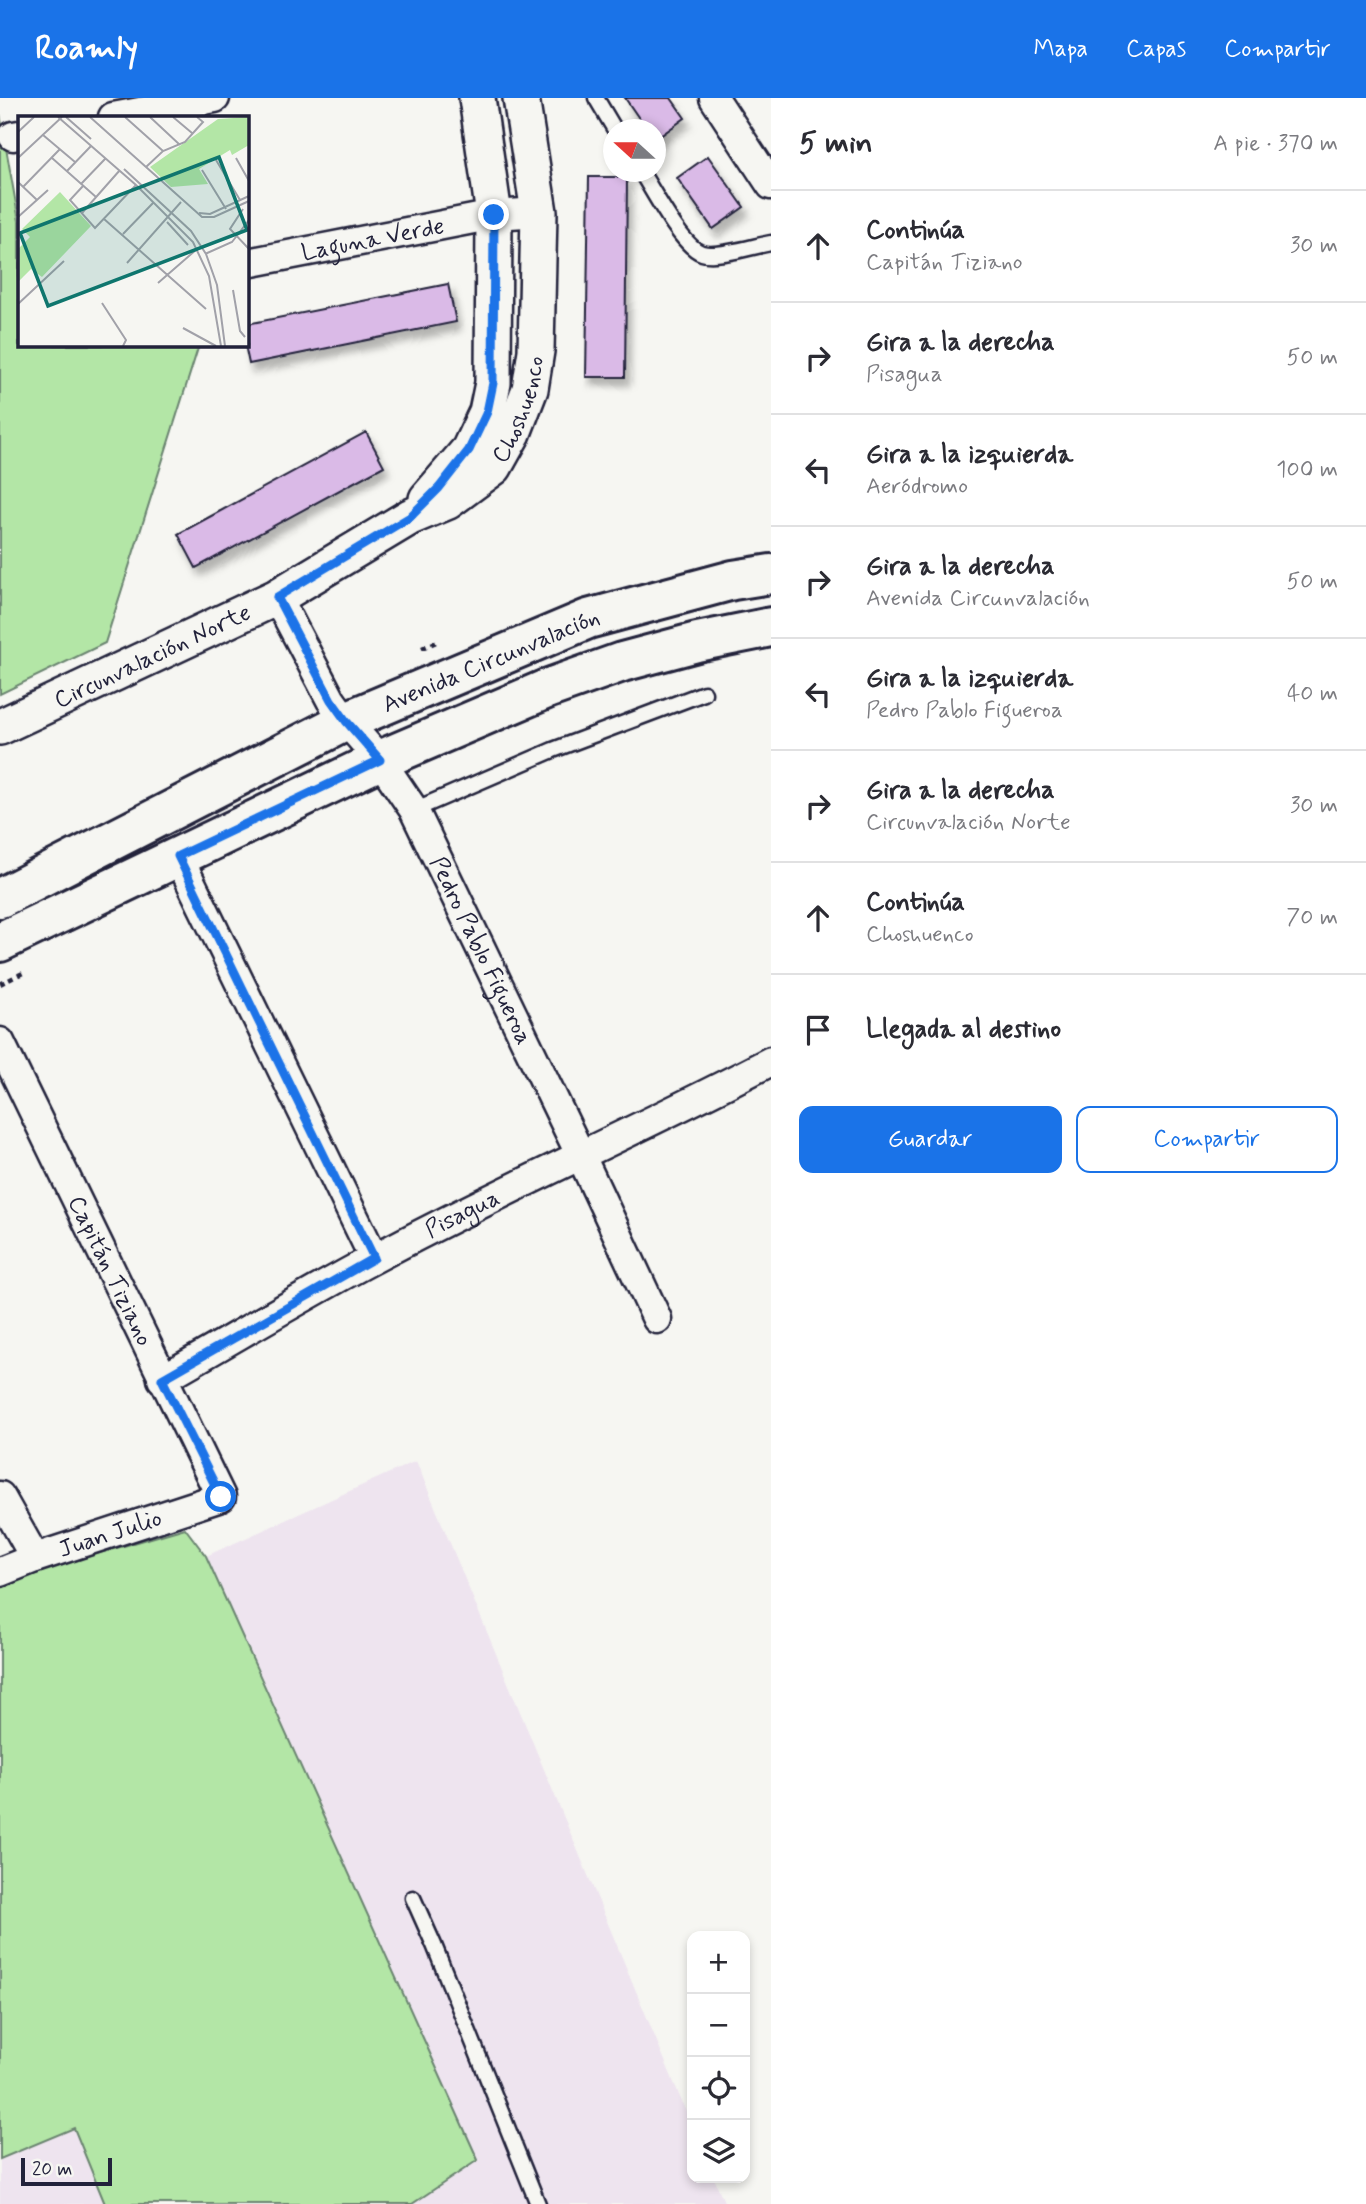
<!DOCTYPE html>
<html lang="es">
<head>
<meta charset="utf-8">
<style>
	:root { --surface:#fff; --page:#f7f7f7; --text:#2b2b33; --muted:#7c7c81; --line:#e1e1e2; --accent:#1a73e8 }
	body { margin:0; font-family:Mynerve,sans-serif; background:var(--page); color:var(--text) }
	.controls { position:absolute; right:21px; bottom:21px; display:grid; overflow:hidden; border-radius:14px; box-shadow:0 4px 10px #0003 }
	.controls button { width:63px; height:63px; display:grid; place-items:center; padding:0; border:0; border-bottom:2px solid var(--line); background:var(--surface); color:var(--text); font:35px sans-serif }
	.compass { position:absolute; left:603px; top:21px; width:63px; height:63px; border-radius:50%; background:var(--surface); box-shadow:0 4px 10px #0003; rotate:291deg }
	.scale { position:absolute; left:21px; bottom:18px; width:91px; box-sizing:border-box; padding-left:7px; border:4px solid #22223b; border-top:0; font-size:19px; line-height:24px; white-space:nowrap; color:#22223b; -webkit-text-stroke:5px #f6f6f2; paint-order:stroke }
	.stop { position:absolute; width:21px; height:21px; margin:-16px; border:5px solid #1a73e8; border-radius:50%; background:#fff }
	.stop.end { background:#1a73e8; border-color:#fff; box-shadow:0 2px 7px #0008 }
	.list { margin:0; padding:0; list-style:none }
	h2 { display:flex; justify-content:space-between; align-items:center; height:91px; margin:0; padding:0 28px; font-size:30px }
	h2 small { font-size:23px; font-weight:400; color:var(--muted) }
	.list li { display:grid; grid-template-columns:46px 1fr auto; gap:21px; align-items:center; box-sizing:border-box; height:112px; padding:0 28px; border-top:2px solid var(--line) }
	.list b { display:block; font-size:26px; white-space:nowrap }
	.list p { margin:0; font-size:23px; white-space:nowrap; color:var(--muted) }
	.list em { font-size:23px; font-style:normal; color:var(--muted) }
	.actions { display:flex; gap:14px; padding:21px 28px }
	.actions a { flex:1; padding:16px 0; border:2px solid var(--accent); border-radius:14px; text-align:center; font-size:24px; color:var(--accent) }
	.actions .main { background:var(--accent); color:#fff }
	.icon { flex:none; width:38px; height:38px; fill:none; stroke:currentColor; stroke-width:2; stroke-linecap:round; stroke-linejoin:round }
	.map { position:relative; flex:none; width:771px; height:2106px; overflow:hidden }
	header { display:flex; align-items:center; gap:42px; box-sizing:border-box; height:98px; padding:0 35px; background:var(--accent); color:#fff }
	header strong { font-size:33px }
	nav { display:flex; gap:38px; margin-inline-start:auto; font-size:24px }
	main { display:flex }
	aside { flex:1; background:var(--surface) }
	.map>svg:first-child { display:block }
	.built { fill:#eee4ef }
	.green { fill:#b3e6a6; stroke:#6a8470; stroke-width:2 }
	.building { fill:#dabae7; stroke:#22223b; stroke-width:2; filter:url(#shadow) }
	.lines { fill:none; stroke-linecap:round; stroke-linejoin:round }
	.service-casing { stroke:#22223b; stroke-width:19 }
	.minor-casing { stroke:#22223b; stroke-width:33 }
	.tertiary-casing { stroke:#22223b; stroke-width:40 }
	.primary-casing { stroke:#22223b; stroke-width:44 }
	.path { stroke:#22223b; stroke-width:4.5; stroke-dasharray:5 5; stroke-linecap:butt }
	.service { stroke:#f6f6f2; stroke-width:14 }
	.minor { stroke:#f6f6f2; stroke-width:28 }
	.tertiary { stroke:#f6f6f2; stroke-width:35 }
	.primary { stroke:#f6f6f2; stroke-width:38 }
	.route { stroke:#1a73e8; stroke-width:9 }
	.labels { text-anchor:middle; stroke-width:6; stroke-linejoin:round; paint-order:stroke }
	.street-label { font-size:24px; fill:#22223b; stroke:#f6f6f2 }
	.inset-road { fill:none; stroke:#a1a1a9; stroke-width:2 }
	.view { fill:#0f766e; fill-opacity:0.15; stroke:#0f766e; stroke-width:3.5 }
	.inset-edge { fill:none; stroke:#22223b; stroke-width:3.5 }
</style>
</head>
<body>
<header>
<strong>Roamly</strong>
<nav><a>Mapa</a><a>Capas</a><a>Compartir</a></nav>
</header>
<main>
<div class="map">
<svg width="771" height="2106" viewBox="0 0 771 2106">
	<defs>
		<filter id="shadow"><feDropShadow dx="4.5" dy="8" stdDeviation="3.5" flood-color="#0004"/></filter>
	</defs>
	<rect width="100%" height="100%" fill="#f6f6f2"/>
	<filter id="ink" filterUnits="userSpaceOnUse"><feTurbulence type="fractalNoise" baseFrequency=".0143" numOctaves="2"/><feDisplacementMap in="SourceGraphic" scale="14" xChannelSelector="R" yChannelSelector="G"/><feConvolveMatrix kernelMatrix="1 2 1 2 8 2 1 2 1" color-interpolation-filters="sRGB"/></filter>
	<g filter="url(#ink)">
		<!-- built -->
		<path class="built" d="M416,1363L692,2028V2080H714L725,2106H412L477,2063L206,1458Z
			M74,2029L105,2106H0V2061Z"/>
		<!-- green -->
		<path class="green" d="M0,16L19,123V247H199L105,545L0,596Z
			M185,1430L206,1458L478,2062L412,2106H105L74,2030L0,2061V1486L28,1476Z"/>
		<!-- building -->
		<path class="building" d="M625,0H671L685,20L656,41V32H647Z
			M708,58L744,109L713,131L677,80Z
			M589,79H627L625,279H586Z
			M448,186L456,224L249,266L245,247H247V226Z
			M366,334L384,368L196,470L178,436Z"/>
		<g class="lines">
			<!-- service casing -->
			<g class="service-casing">
				<path id="service" d="M596,0L615,32
					M641,74C653,92 682,149 702,155C717,160 754,148 771,145
					M414,712L553,652L704,595
					M413,1800L434,1847L538,2106"/>
			</g>
			<!-- minor casing -->
			<g class="minor-casing">
				<g id="minor">
					<path d="M714,0L771,87"/>
					<path d="M113,19L215,0"/>
					<path d="M13,38L19,37"/>
					<path id="s1" d="M247,165L494,117L539,114"/>
					<path id="s2" d="M277,499L331,602L346,623L380,662L414,712L580,1056L657,1221"/>
					<path d="M178,758L374,1160"/>
					<path id="s3" d="M0,944L221,1399L35,1460L0,1474"/>
					<path id="s4" d="M162,1281C233,1241 303,1198 375,1160C505,1090 640,1032 771,963"/>
					<path d="M0,1398L35,1460"/>
				</g>
			</g>
			<!-- tertiary casing -->
			<g class="tertiary-casing">
				<g id="tertiary">
					<path d="M427,401L469,352L487,314L493,285L494,117L477,0"/>
					<path id="s5" d="M0,629L277,499L410,419L448,403L494,369L513,335L530,291L536,253L539,114L521,0"/>
				</g>
			</g>
			<!-- primary casing -->
			<g class="primary-casing">
				<g id="primary">
					<path id="s6" d="M0,800L346,623L588,521L733,482L771,476"/>
					<path d="M0,844L380,662L549,590L622,564L697,544L771,529"/>
				</g>
			</g>
			<!-- path -->
			<path class="path" d="M422,550L436,544L438,548
				M0,886L25,874"/>
			<!-- service -->
			<use href="#service" class="service"/>
			<!-- minor -->
			<use href="#minor" class="minor"/>
			<!-- tertiary -->
			<use href="#tertiary" class="tertiary"/>
			<!-- primary -->
			<use href="#primary" class="primary"/>
		</g>
	</g>
	<g class="lines" filter="url(#ink)">
		<!-- route -->
		<path class="route" d="M221,1399L162,1281L374,1160L178,758L380,662L346,623L331,602L277,499L410,419L439,390L469,352L487,314L493,285L494,117"/>
	</g>
	<g class="labels">
		<!-- street labels -->
		<g class="street-label">
			<text dy="8" stroke="none"><textPath href="#s1" startOffset="128">Laguna Verde</textPath></text>
			<text dy="8" stroke="none"><textPath href="#s5" startOffset="623">Choshuenco</textPath></text>
			<text dy="8" stroke="none"><textPath href="#s5" startOffset="168">Circunvalación Norte</textPath></text>
			<text dy="8" stroke="none"><textPath href="#s6" startOffset="546">Avenida Circunvalación</textPath></text>
			<text dy="8" stroke="none"><textPath href="#s2" startOffset="410">Pedro Pablo Figueroa</textPath></text>
			<text dy="8" stroke="none"><textPath href="#s4" startOffset="343">Pisagua</textPath></text>
			<text dy="8" stroke="none"><textPath href="#s3" startOffset="254">Capitán Tiziano</textPath></text>
			<text transform="translate(110 1435) rotate(-18)" y="8">Juan Julio</text>
		</g>
	</g>
	<!-- overview -->
	<g transform="translate(18 18)">
		<rect width="231" height="231" fill="#f6f6f2"/>
		<path d="M231,1V29L214,39L212,34L181,53L190,68L153,71L132,51L200,3ZM42,76L73,110L24,161L13,153L0,166V133L12,121L4,113Z" fill="#b3e6a6"/>
		<path class="inset-road" d="M40,1L118,69L175,126L191,160L203,230M48,1L73,23M72,1L184,101H196L231,85M107,1L145,35M132,1L162,29M155,1L174,17M0,16L16,1M25,19L57,46M0,42L44,1M34,42L78,81M218,42L231,65M198,44L222,84M128,51L145,35L167,26L185,6L179,1M106,53L173,115L188,138L199,169L207,230M184,54L208,93M49,55L73,30M0,66L19,84M63,68L87,43M65,70L52,84L77,112L118,69M5,71L42,33M225,93L212,113L231,133M64,97L102,54M181,97L192,98L231,80M0,101L30,74M86,103L188,193M149,106L170,129M105,118L135,87M187,138L214,126L231,104M109,147L163,86M140,167L179,133M215,174L222,215L227,221M84,187L108,224L105,230M0,188L46,145M165,212L198,230"/>
		<path class="view" d="M201,41L229,114L30,190L2,117Z"/>
		<rect width="231" height="231" class="inset-edge"/>
	</g>
</svg>
<div class="controls">
<button>+</button>
<button>−</button>
<button><svg class="icon" aria-label="locate" viewBox="0 0 24 24"><circle cx="12" cy="12" r="6"/><path d="M12 2v4M12 18v4M2 12h4M18 12h4"/></svg></button>
<button><svg class="icon" aria-label="layers" viewBox="0 0 24 24"><path d="M12 4l9 5-9 5-9-5zM3 14l9 5 9-5"/></svg></button>
</div>
<svg class="compass" viewBox="-18 -18 36 36"><path d="M0-13l5 13h-10z" fill="#e53935"/><path d="M0 13l5-13h-10z" fill="#7c7c81"/></svg>
<div class="scale">20 m</div>
<div class="stop" style="left:221px;top:1399px"></div>
<div class="stop end" style="left:494px;top:117px"></div>
</div>
<aside>
<h2>5 min<small>A pie · 370 m</small></h2>
<ul class="list">
<li><svg class="icon" aria-label="ahead" viewBox="0 0 24 24"><path d="M12 20V5M6 11l6-6 6 6"/></svg><div><b>Continúa</b><p>Capitán Tiziano</p></div><em>30 m</em></li>
<li><svg class="icon" aria-label="right" viewBox="0 0 24 24"><path d="M7 20v-9h11M14 6l5 5-5 5"/></svg><div><b>Gira a la derecha</b><p>Pisagua</p></div><em>50 m</em></li>
<li><svg class="icon" aria-label="left" viewBox="0 0 24 24"><path d="M17 20v-9H6M10 6l-5 5 5 5"/></svg><div><b>Gira a la izquierda</b><p>Aeródromo</p></div><em>100 m</em></li>
<li><svg class="icon" aria-label="right" viewBox="0 0 24 24"><path d="M7 20v-9h11M14 6l5 5-5 5"/></svg><div><b>Gira a la derecha</b><p>Avenida Circunvalación</p></div><em>50 m</em></li>
<li><svg class="icon" aria-label="left" viewBox="0 0 24 24"><path d="M17 20v-9H6M10 6l-5 5 5 5"/></svg><div><b>Gira a la izquierda</b><p>Pedro Pablo Figueroa</p></div><em>40 m</em></li>
<li><svg class="icon" aria-label="right" viewBox="0 0 24 24"><path d="M7 20v-9h11M14 6l5 5-5 5"/></svg><div><b>Gira a la derecha</b><p>Circunvalación Norte</p></div><em>30 m</em></li>
<li><svg class="icon" aria-label="ahead" viewBox="0 0 24 24"><path d="M12 20V5M6 11l6-6 6 6"/></svg><div><b>Continúa</b><p>Choshuenco</p></div><em>70 m</em></li>
<li><svg class="icon" aria-label="arrive" viewBox="0 0 24 24"><path d="M6 21V4h12l-3 4 3 4H6"/></svg><div><b>Llegada al destino</b></div></li>
</ul>
<div class="actions"><a class="main">Guardar</a><a>Compartir</a></div>
</aside>
</main>
</body>
</html>
